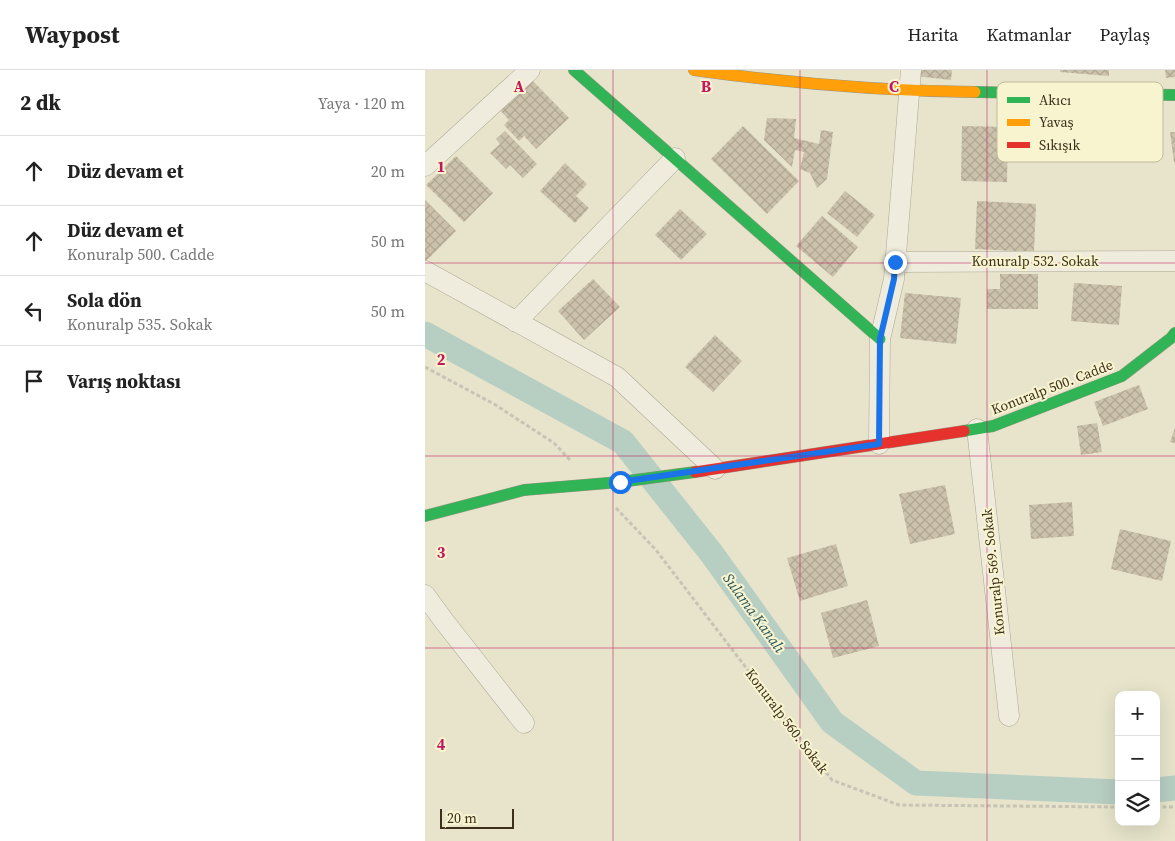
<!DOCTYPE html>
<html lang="tr">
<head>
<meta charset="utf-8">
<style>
	:root { --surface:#fff; --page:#f2f2f2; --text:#222; --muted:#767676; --line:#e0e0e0 }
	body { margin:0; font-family:"Source Serif 4",serif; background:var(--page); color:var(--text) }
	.controls { position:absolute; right:15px; bottom:15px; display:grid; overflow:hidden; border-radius:10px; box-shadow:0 5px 20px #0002 }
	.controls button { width:45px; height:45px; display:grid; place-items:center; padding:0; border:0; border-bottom:1px solid var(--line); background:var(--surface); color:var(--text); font:25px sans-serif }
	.scale { position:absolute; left:15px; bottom:12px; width:74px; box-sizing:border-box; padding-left:5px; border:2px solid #3c301b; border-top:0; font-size:14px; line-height:18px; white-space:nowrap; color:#3c301b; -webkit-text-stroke:4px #f9f4d0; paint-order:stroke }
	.stop { position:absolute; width:15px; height:15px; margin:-11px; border:4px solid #1a73e8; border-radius:50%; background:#fff }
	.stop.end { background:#1a73e8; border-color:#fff; box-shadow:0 1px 5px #0008 }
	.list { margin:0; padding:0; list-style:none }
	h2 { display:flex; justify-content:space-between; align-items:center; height:65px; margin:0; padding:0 20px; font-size:21px }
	h2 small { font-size:16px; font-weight:400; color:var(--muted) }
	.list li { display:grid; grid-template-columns:32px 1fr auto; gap:15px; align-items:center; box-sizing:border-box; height:70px; padding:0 20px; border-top:1px solid var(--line) }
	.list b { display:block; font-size:19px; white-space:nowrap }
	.list p { margin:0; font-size:16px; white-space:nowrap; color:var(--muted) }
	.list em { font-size:16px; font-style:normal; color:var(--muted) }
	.icon { flex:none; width:28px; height:28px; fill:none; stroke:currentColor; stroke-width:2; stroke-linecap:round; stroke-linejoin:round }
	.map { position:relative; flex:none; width:750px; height:771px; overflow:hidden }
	header { display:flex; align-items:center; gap:30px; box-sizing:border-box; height:70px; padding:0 25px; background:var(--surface); border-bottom:1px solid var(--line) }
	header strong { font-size:24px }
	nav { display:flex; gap:28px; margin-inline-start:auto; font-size:18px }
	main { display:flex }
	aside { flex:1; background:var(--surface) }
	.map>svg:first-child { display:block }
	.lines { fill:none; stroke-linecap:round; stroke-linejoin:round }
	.canal { stroke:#b7cec3; stroke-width:25 }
	.building { fill:url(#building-cross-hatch) }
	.street-casing { stroke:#aca895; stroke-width:21 }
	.fast-casing { stroke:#9c9685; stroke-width:12 }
	.slow-casing { stroke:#9c9685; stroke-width:12 }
	.jam-casing { stroke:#9c9685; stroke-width:12 }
	.path { stroke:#c7c4b5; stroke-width:3; stroke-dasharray:4 2.5; stroke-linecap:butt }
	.street { stroke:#efecde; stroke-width:20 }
	.fast { stroke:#30b455; stroke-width:11 }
	.slow { stroke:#ff9f0a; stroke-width:11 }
	.jam { stroke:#e5322d; stroke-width:11 }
	.route { stroke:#1a73e8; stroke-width:6 }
	.grid { fill:none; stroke:#c2185b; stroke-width:1; stroke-opacity:0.55 }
	.labels { text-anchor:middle; stroke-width:4; stroke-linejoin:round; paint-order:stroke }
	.street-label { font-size:14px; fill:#3c301b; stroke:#f9f4d0 }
	.water-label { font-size:15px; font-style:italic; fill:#29585e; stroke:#f9f4d0 }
	.key { fill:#f9f4d0; stroke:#c0b99a; stroke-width:1 }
	.key-label { font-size:14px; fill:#3c301b }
	.grid-label { font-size:16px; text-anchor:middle; font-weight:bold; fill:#c2185b; stroke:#f9f4d0; stroke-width:4; stroke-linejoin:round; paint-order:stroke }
</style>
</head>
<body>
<header>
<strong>Waypost</strong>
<nav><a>Harita</a><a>Katmanlar</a><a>Paylaş</a></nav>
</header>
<main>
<aside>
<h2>2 dk<small>Yaya · 120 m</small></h2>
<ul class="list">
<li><svg class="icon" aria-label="ahead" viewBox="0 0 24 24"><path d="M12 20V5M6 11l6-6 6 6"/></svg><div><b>Düz devam et</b></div><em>20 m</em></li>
<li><svg class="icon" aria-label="ahead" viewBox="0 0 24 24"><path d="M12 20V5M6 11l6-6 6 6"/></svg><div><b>Düz devam et</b><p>Konuralp 500. Cadde</p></div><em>50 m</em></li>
<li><svg class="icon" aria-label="left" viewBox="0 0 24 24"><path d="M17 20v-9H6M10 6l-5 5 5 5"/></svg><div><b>Sola dön</b><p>Konuralp 535. Sokak</p></div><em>50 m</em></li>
<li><svg class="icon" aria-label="arrive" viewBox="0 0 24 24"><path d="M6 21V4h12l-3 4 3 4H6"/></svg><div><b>Varış noktası</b></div></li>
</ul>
</aside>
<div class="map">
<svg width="750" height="771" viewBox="0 0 750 771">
	<defs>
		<pattern id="building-cross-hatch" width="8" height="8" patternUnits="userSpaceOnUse" patternTransform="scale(1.25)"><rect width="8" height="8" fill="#ccc2ac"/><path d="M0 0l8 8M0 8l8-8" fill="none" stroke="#b0a793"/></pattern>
	</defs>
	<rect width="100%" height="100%" fill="#e7e4cb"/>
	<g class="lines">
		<!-- canal -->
		<path class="canal" d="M0,264L198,372L287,484L407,652L491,713L694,722
			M731,720L750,718"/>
	</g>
	<!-- building -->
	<path class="building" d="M491,0H527L526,10L490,6Z
		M635,0H684V6L635,2Z
		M740,0H750V7L741,8Z
		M104,7L144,48L111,79L99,66L94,71L79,55L84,50L72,37Z
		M342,48L371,49L369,68L394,74L396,60L408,62L402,109L392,118L385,103L375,99L379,82L370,80L367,97L339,70Z
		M318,56L374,111L342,144L286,89Z
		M537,56L583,57L582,112L536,111Z
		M80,61L112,94L98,108L85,95L81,99L65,83L75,74L71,69Z
		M745,62H750V92H749Z
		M31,86L68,123L39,152L1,115Z
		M140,93L162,114L151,126L164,138L150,153L115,121Z
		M420,121L450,145L432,167L402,143Z
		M0,130L31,161L1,191L0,190Z
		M552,131L611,134L609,182L550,179Z
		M255,139L282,164L256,190L230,165Z
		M397,146L433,177L408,207L371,176Z
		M575,204H613V239H562V219H575Z
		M168,209L195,237L159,270L133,241Z
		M649,213L697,216L694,255L646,251Z
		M480,223L536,228L531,274L475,268Z
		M290,265L317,291L288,322L260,297Z
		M714,315L723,339L678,356L669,332Z
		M672,353L677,382L656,385L652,356Z
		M750,358V373L745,372Z
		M520,415L530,464L485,474L474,424Z
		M647,432L649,466L606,469L604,435Z
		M695,459L746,471L737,511L686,499Z
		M411,474L423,516L375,531L362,488Z
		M442,530L454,576L408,588L396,543Z"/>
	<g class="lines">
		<!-- street casing -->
		<g class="street-casing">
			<path id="street" d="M0,96L105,0
				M470,192L750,191
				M0,201L192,307L290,399
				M91,252L250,88
				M552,359L584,646
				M454,374L455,269L469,209L486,0
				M0,525L19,551L99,653"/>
		</g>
		<!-- fast casing -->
		<g class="fast-casing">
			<path id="fast" d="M149,0L455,269
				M550,22L750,25
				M539,361L568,356L697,306L746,268L750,263
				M0,446L99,420L195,412L270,402"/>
		</g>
		<!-- slow casing -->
		<g class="slow-casing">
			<path id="slow" d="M269,0C362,13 456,21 550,22"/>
		</g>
		<!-- jam casing -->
		<g class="jam-casing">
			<path id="jam" d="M270,402L539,361"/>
		</g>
		<!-- path -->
		<path class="path" d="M0,297L69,334L129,373L145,390
			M191,438L231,480L407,710L474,735L694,737
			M731,737H750"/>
		<!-- street -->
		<use href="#street" class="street"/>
		<!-- fast -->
		<use href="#fast" class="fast"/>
		<!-- slow -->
		<use href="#slow" class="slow"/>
		<!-- jam -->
		<use href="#jam" class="jam"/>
	</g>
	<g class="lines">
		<!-- route -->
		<path class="route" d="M195,412L454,374L455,269L469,209L470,192"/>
	</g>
	<!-- grid -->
	<path class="grid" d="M188,0V771M375,0V771M562,0V771M0,193H750M0,386H750M0,578H750"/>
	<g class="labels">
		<!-- street labels -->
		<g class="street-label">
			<text x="610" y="196">Konuralp 532. Sokak</text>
			<text transform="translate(627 317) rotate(-21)" y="5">Konuralp 500. Cadde</text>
			<text transform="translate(568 502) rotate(-96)" y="5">Konuralp 569. Sokak</text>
			<text transform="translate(362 651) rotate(53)" y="5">Konuralp 560. Sokak</text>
		</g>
		<!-- water labels -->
		<g class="water-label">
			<text transform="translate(329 543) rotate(54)" y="5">Sulama Kanalı</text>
		</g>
	</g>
	<!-- legend -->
	<rect x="572" y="12" width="166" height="80" rx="8" class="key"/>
	<rect x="582" y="27" width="23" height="6" fill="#30b455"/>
	<rect x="582" y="49" width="23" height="7" fill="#ff9f0a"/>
	<rect x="582" y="72" width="23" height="6" fill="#e5322d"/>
	<g class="key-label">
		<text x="614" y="35">Akıcı</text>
		<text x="614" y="57">Yavaş</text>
		<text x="614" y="80">Sıkışık</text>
	</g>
	<g class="grid-label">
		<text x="94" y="22">A</text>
		<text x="281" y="22">B</text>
		<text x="469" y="22">C</text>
		<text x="16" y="102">1</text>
		<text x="16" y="295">2</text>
		<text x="16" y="488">3</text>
		<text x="16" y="680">4</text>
	</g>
</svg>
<div class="controls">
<button>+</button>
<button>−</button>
<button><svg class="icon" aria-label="layers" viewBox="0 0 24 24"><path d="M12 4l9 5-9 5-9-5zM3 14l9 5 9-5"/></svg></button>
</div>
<div class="scale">20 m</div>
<div class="stop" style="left:195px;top:412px"></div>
<div class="stop end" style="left:470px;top:192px"></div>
</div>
</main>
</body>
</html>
